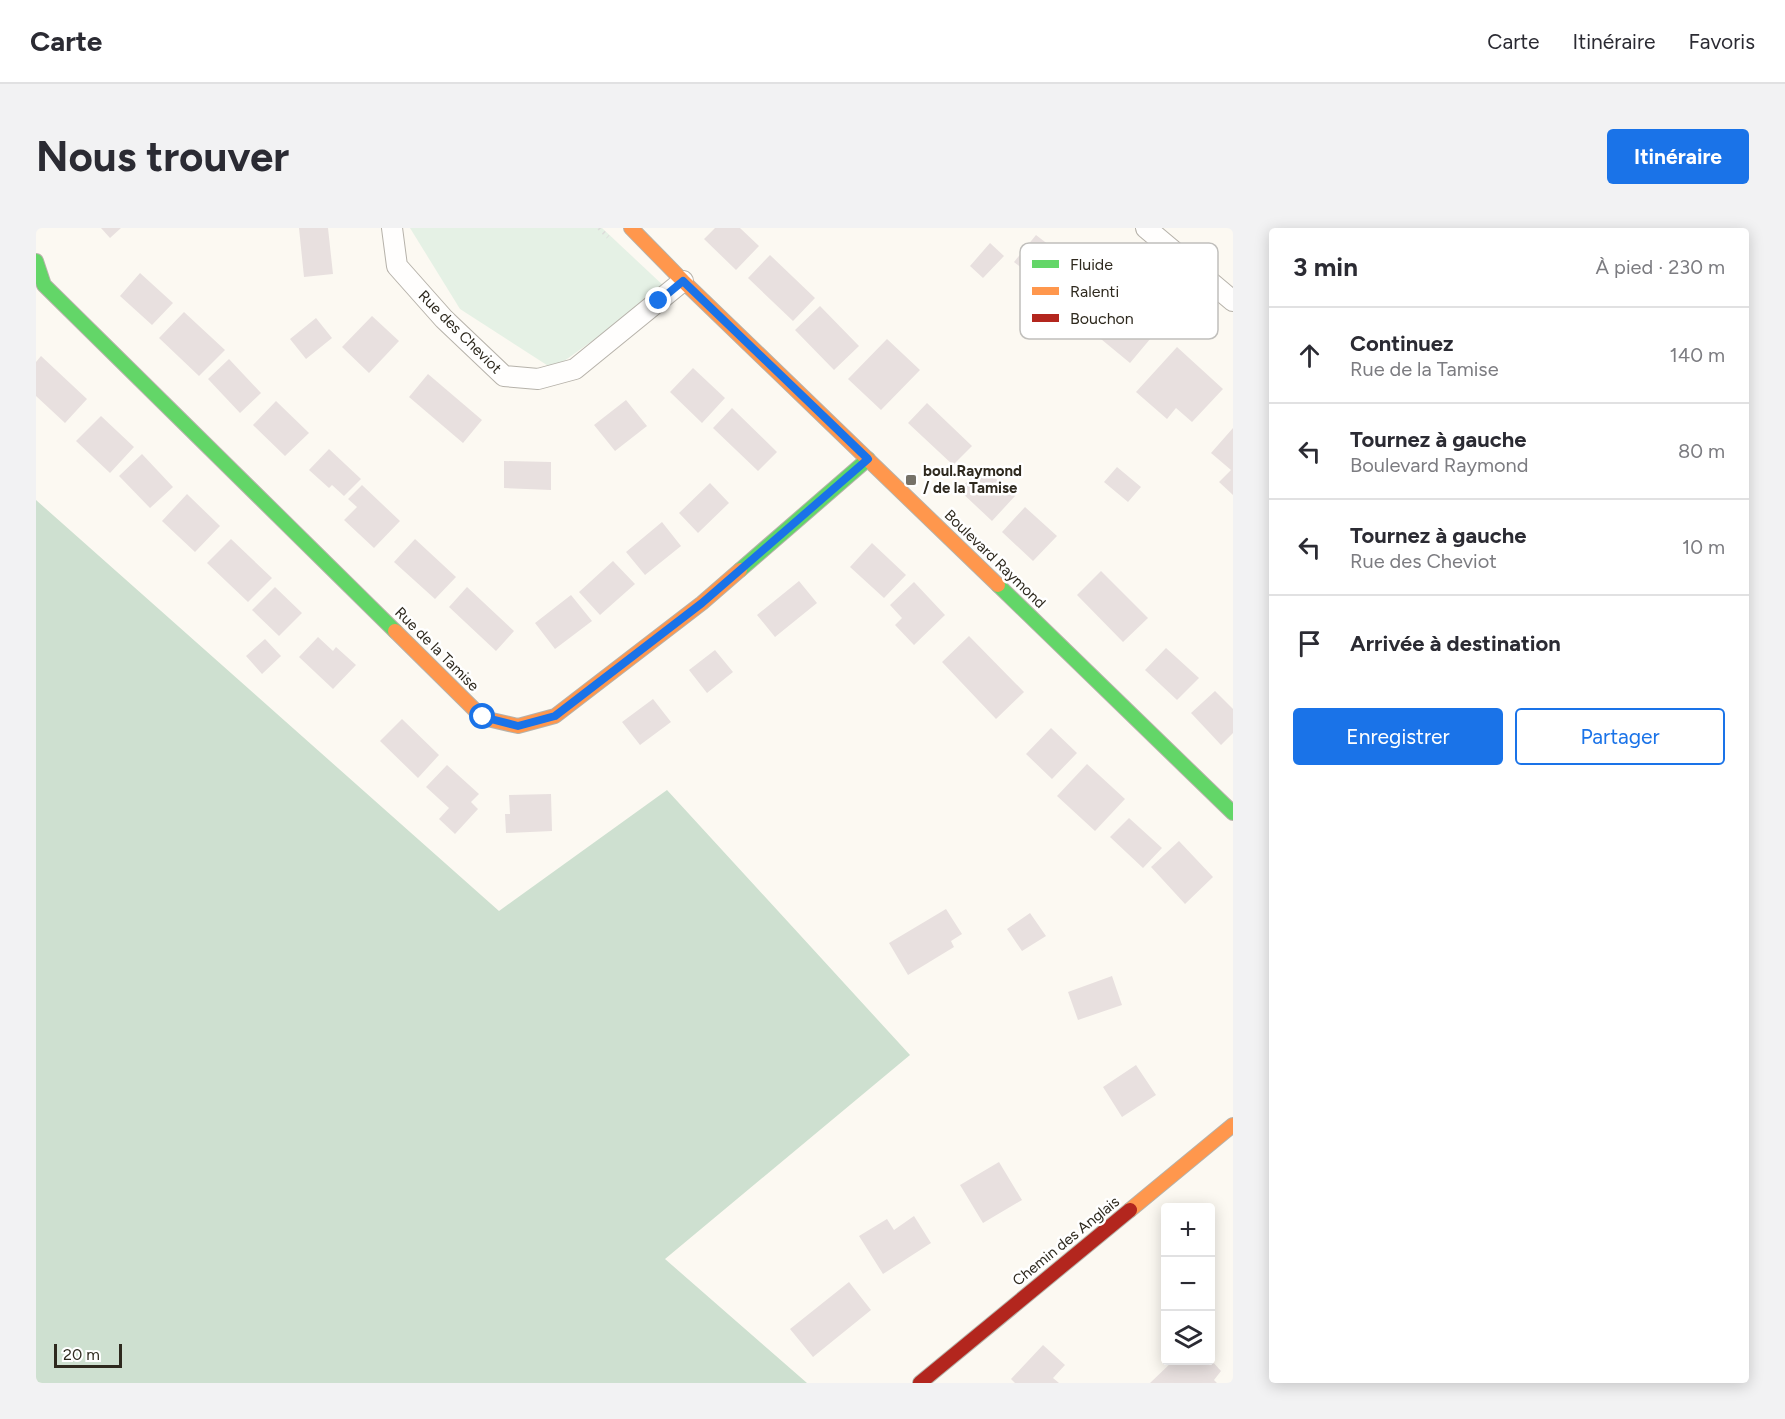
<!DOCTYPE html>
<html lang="fr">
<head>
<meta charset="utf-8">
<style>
	:root { --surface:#fff; --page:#f2f2f3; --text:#2b2b33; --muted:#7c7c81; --line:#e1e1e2; --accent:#1a73e8 }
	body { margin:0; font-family:Figtree,sans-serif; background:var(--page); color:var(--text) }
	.controls { position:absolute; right:18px; bottom:18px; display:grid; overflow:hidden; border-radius:6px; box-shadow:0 3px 15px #0003 }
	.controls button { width:54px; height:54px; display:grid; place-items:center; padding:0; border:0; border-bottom:2px solid var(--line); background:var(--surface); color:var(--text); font:30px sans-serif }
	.scale { position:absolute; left:18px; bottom:15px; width:68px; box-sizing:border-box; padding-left:6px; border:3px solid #2e291e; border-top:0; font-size:16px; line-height:21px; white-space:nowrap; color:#2e291e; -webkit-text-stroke:4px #fff; paint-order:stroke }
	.stop { position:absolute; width:18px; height:18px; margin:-14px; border:4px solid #1a73e8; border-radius:50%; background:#fff }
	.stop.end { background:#1a73e8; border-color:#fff; box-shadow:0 2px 6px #0008 }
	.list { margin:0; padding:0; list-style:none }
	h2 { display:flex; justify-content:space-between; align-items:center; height:78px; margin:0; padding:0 24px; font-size:26px }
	h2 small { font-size:20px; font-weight:400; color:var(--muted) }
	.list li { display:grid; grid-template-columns:39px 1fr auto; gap:18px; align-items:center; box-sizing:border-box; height:96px; padding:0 24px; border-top:2px solid var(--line) }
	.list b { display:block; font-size:22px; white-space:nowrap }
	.list p { margin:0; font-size:20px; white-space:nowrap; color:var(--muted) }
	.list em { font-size:20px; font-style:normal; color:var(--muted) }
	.actions { display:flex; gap:12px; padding:18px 24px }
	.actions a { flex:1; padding:14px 0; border:2px solid var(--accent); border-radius:6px; text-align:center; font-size:21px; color:var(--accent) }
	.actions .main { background:var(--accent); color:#fff }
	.icon { flex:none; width:33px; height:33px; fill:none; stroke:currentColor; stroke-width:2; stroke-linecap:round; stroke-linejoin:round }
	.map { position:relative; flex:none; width:1197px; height:1155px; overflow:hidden; border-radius:6px }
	header { display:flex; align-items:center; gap:36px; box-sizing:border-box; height:84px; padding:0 30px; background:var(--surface); border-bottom:2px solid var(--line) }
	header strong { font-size:28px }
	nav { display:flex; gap:33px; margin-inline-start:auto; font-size:21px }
	.intro { display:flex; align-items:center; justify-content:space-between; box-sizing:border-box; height:144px; padding:0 36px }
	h1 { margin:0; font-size:42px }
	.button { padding:15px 27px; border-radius:6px; background:var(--accent); color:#fff; font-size:21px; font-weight:700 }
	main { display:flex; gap:36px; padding:0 36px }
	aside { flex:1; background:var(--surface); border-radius:6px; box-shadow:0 3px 15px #0003 }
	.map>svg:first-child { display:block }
	.green { fill:#e5f1e5 }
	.forest { fill:#cee0d0 }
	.building { fill:#e8e0df }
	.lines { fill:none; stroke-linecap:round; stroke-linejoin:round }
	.street-casing { stroke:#b6b2aa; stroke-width:22 }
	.fast-casing { stroke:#b6b2aa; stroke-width:16 }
	.slow-casing { stroke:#b6b2aa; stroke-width:16 }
	.jam-casing { stroke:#b6b2aa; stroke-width:16 }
	.path { stroke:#dddcda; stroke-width:4; stroke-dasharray:1.5 4.5; stroke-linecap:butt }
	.street { stroke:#fffefd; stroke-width:20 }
	.fast { stroke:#63d668; stroke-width:14 }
	.slow { stroke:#ff974d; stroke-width:14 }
	.jam { stroke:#b3261e; stroke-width:14 }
	.route { stroke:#1a73e8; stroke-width:8 }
	.poi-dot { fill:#767268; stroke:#fff; stroke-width:2 }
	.labels { text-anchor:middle; stroke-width:5; stroke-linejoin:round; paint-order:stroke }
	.street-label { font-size:15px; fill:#2e291e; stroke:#fff }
	.poi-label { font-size:15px; font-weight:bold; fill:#2e291e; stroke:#fff; text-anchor:start }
	.key { fill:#fff; stroke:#c0bfbc; stroke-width:1.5 }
	.key-label { font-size:16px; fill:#2e291e }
</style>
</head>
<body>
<header>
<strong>Carte</strong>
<nav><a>Carte</a><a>Itinéraire</a><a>Favoris</a></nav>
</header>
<div class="intro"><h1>Nous trouver</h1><a class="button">Itinéraire</a></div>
<main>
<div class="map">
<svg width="1197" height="1155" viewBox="0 0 1197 1155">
	<rect width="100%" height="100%" fill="#fcf9f2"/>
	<!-- green -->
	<path class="green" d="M374,0H566L630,60L517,141L424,81Z"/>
	<!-- forest -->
	<path class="forest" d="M0,272L463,683L631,562L874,827L629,1031L771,1155H0Z"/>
	<!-- building -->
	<path class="building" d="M65,0H85L74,10Z
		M263,0H292L297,46L268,49Z
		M679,0H704L723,18L700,42L668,11Z
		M1000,7L1035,34L1013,62L978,34Z
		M954,15L968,28L947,50L934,38Z
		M734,27L779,70L757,93L712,50Z
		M104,45L137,75L116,97L84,68Z
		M1075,65L1094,81L1098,75L1125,98L1094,135L1048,97Z
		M784,78L823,118L798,142L759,102Z
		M148,84L189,122L163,148L123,110Z
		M336,88L363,113L333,145L306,119Z
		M280,90L296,110L270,131L254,111Z
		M851,111L884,142L845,182L812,151Z
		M1141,119L1187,161L1156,194L1140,180L1131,191L1100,164Z
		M5,128L51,171L29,195L0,168V134Z
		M193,131L225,165L204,185L172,151Z
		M657,140L689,170L666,195L634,164Z
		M392,146L446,192L427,215L373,169Z
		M590,172L611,198L579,223L558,197Z
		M240,173L273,205L249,228L217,197Z
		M891,175L936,218L917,237L872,195Z
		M696,180L741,224L722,243L677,200Z
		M65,188L98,219L74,245L40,213Z
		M1197,200V267L1183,254L1195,242L1175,225Z
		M293,221L325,251L308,268L296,257L293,260L273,242Z
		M106,226L137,259L114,280L83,248Z
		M468,233L515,234V262L468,260Z
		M946,238L979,268L956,293L923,262Z
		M1081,239L1105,259L1092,274L1068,254Z
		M674,255L693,275L662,305L643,285Z
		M326,257L364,293L338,320L308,292L321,279L312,271Z
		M151,266L184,298L159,324L126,293Z
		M989,279L1021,308L997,333L966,304Z
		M626,294L645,318L609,347L590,324Z
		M195,311L236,350L212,374L171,335Z
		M379,311L420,349L399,371L358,334Z
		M836,315L870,347L848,370L814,339Z
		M577,333L599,356L564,387L543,364Z
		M1065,343L1112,390L1087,414L1041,367Z
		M763,353L781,375L739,409L721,387Z
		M878,354L909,387L878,417L859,397L866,390L854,377Z
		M239,359L266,385L243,408L216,382Z
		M431,359L478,403L460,423L413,379Z
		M535,367L556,393L519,421L499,395Z
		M933,408L988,464L960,491L906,434Z
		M282,409L297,423L300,419L320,437L297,461L263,429Z
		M229,411L245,428L226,446L210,428Z
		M1130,420L1163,450L1141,472L1109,442Z
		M679,422L697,444L671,465L653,442Z
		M1179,463L1197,481V505L1185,517L1155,485Z
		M617,471L635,494L604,517L586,494Z
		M366,491L403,527L382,550L344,513Z
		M1015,500L1041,525L1016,551L990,526Z
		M1051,536L1089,571L1059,603L1021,568Z
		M411,537L443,566L435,574L442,581L419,606L403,591L413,580L390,559Z
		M515,566L516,603L470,605L469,586H474L473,567Z
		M1093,590L1126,620L1107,640L1074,609Z
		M1143,613L1177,649L1149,676L1115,639Z
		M910,681L926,706L915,713L918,719L872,747L853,715Z
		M994,685L1010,708L986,723L971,701Z
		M1076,748L1086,777L1042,792L1032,764Z
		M1100,837L1120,867L1086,889L1067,859Z
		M963,934L986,972L947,995L924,957Z
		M878,988L895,1015L847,1046L823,1008L851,991L858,1002Z
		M813,1054L835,1082L777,1129L754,1101Z
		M1007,1117L1029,1137L1017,1150L1023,1155H979L975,1151Z
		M1138,1132H1175L1185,1143L1178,1152L1181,1155H1114Z"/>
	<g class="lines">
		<!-- street casing -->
		<g class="street-casing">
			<path id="street" d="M356,0L361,38L408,91L468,148L502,151L539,141L647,53
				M1110,0L1197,73"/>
		</g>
		<!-- fast casing -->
		<g class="fast-casing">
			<path id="fast" d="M0,33L8,57L359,403
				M704,342L832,231
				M962,357L1197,585"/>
		</g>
		<!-- slow casing -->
		<g class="slow-casing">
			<path id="slow" d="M595,0L647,53L962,357
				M359,403L447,490L482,498L519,488L666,375L704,342
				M1094,982L1197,897"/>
		</g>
		<!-- jam casing -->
		<g class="jam-casing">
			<path id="jam" d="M884,1155L1094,982"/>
		</g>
		<!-- path -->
		<path class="path" d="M563,0L572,9"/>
		<!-- street -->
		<use href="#street" class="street"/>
		<!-- fast -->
		<use href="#fast" class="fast"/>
		<!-- slow -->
		<use href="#slow" class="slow"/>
		<!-- jam -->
		<use href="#jam" class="jam"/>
	</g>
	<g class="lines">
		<!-- route -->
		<path class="route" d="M447,489L482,498L519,488L666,375L832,231L647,53L623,73"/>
	</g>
	<!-- markers -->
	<rect class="poi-dot" x="869" y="246" width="12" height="12" rx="3"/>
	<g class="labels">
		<!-- street labels -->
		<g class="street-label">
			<text transform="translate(424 104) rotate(45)" y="5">Rue des Cheviot</text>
			<text transform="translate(959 331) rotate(44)" y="5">Boulevard Raymond</text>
			<text transform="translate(401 421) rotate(45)" y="5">Rue de la Tamise</text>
			<text transform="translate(1030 1013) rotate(-39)" y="5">Chemin des Anglais</text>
		</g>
		<!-- poi labels -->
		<g class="poi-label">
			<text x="887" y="248">boul.Raymond<tspan x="887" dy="17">/ de la Tamise</tspan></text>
		</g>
	</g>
	<!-- legend -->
	<rect x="984" y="15" width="198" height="96" rx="9" class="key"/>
	<rect x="996" y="32" width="27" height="8" fill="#63d668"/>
	<rect x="996" y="59" width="27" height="8" fill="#ff974d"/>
	<rect x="996" y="86" width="27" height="8" fill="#b3261e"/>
	<g class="key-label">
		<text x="1034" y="42">Fluide</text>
		<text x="1034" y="69">Ralenti</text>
		<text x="1034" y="96">Bouchon</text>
	</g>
</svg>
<div class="controls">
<button>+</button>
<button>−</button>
<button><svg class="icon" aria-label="layers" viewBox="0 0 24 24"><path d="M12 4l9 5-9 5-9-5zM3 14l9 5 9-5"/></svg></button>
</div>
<div class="scale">20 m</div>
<div class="stop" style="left:447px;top:489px"></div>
<div class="stop end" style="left:623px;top:73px"></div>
</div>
<aside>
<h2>3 min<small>À pied · 230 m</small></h2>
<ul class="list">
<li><svg class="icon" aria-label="ahead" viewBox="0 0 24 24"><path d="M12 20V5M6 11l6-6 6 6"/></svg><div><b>Continuez</b><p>Rue de la Tamise</p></div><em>140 m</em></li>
<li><svg class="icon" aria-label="left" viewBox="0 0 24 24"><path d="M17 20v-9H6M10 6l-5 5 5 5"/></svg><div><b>Tournez à gauche</b><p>Boulevard Raymond</p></div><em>80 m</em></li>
<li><svg class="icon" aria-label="left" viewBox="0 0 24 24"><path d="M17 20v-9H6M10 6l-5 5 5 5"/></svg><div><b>Tournez à gauche</b><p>Rue des Cheviot</p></div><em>10 m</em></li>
<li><svg class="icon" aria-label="arrive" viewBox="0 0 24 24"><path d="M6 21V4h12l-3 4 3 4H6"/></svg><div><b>Arrivée à destination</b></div></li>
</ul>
<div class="actions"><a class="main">Enregistrer</a><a>Partager</a></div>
</aside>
</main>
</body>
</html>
